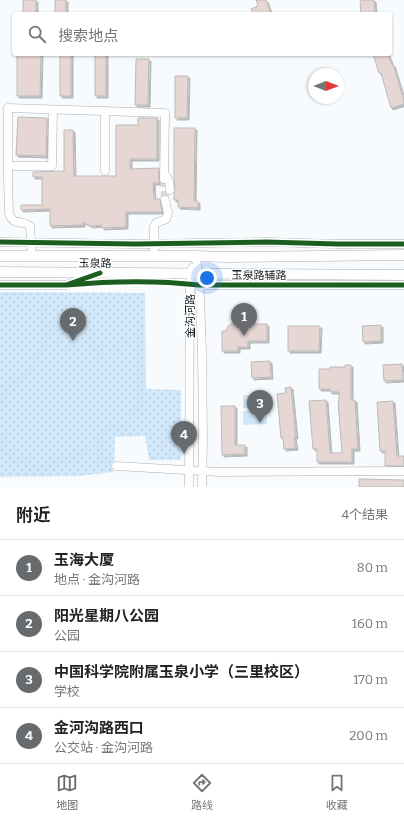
<!DOCTYPE html>
<html lang="zh">
<head>
<meta charset="utf-8">
<style>
	:root { --surface:#fff; --page:#f2f2f2; --text:#222; --muted:#767676; --line:#e0e0e0; --accent:#676b6e }
	body { margin:0; font-family:Bitter,"Noto Sans SC",serif; background:var(--page); color:var(--text) }
	.compass { position:absolute; left:308px; top:68px; width:36px; height:36px; border-radius:50%; background:var(--surface); box-shadow:0 1px 3px #0004; rotate:90deg }
	.you { position:absolute; left:207px; top:278px; width:14px; height:14px; margin:-10px; border:3px solid #fff; border-radius:50%; background:#1a73e8; box-shadow:0 0 0 6px #1a73e833 }
	.badge { display:grid; place-items:center; width:26px; height:26px; border-radius:50%; background:var(--accent); color:#fff; font-size:13px; font-weight:700 }
	.pin { position:absolute; translate:-50% -33px; filter:drop-shadow(0 1px 2px #0008) }
	.pin::after { content:''; position:absolute; top:21px; width:14px; height:12px; background:inherit; clip-path:polygon(0 0,100% 0,50% 100%) }
	.list { margin:0; padding:0; list-style:none }
	h2 { display:flex; justify-content:space-between; align-items:center; height:52px; margin:0; padding:0 16px; font-size:17px }
	h2 small { font-size:13px; font-weight:400; color:var(--muted) }
	.list li { display:grid; grid-template-columns:26px 1fr auto; gap:12px; align-items:center; box-sizing:border-box; height:56px; padding:0 16px; border-top:1px solid var(--line) }
	.list b { display:block; font-size:15px; white-space:nowrap }
	.list p { margin:0; font-size:13px; white-space:nowrap; color:var(--muted) }
	.list em { font-size:13px; font-style:normal; color:var(--muted) }
	.icon { flex:none; width:22px; height:22px; fill:none; stroke:currentColor; stroke-width:2; stroke-linecap:round; stroke-linejoin:round }
	.map { position:relative; flex:none; width:404px; height:487px; overflow:hidden }
	.search { position:absolute; background:var(--surface); box-shadow:0 1px 3px #0004; left:12px; right:12px; top:12px; height:44px; display:flex; align-items:center; gap:10px; box-sizing:border-box; padding:0 14px; border-radius:4px; color:var(--muted); font-size:15px }
	.sheet { height:276px; background:var(--surface) }
	nav { display:flex; justify-content:space-around; align-items:center; box-sizing:border-box; height:56px; border-top:1px solid var(--line); background:var(--surface); font-size:11px; color:var(--muted) }
	nav a { display:grid; justify-items:center; gap:2px }
	nav .on { color:var(--accent) }
	.map>svg:first-child { display:block }
	.green { fill:url(#green-dots) }
	.pitch { fill:#d1e8fa }
	.building { fill:#e6d6d4; stroke:#bbbaba; filter:url(#shadow) }
	.lines { fill:none; stroke-linecap:round; stroke-linejoin:round }
	.minor-tunnel { stroke:#d7dadc; stroke-width:8; stroke-dasharray:8 4; stroke-linecap:butt }
	.minor-casing { stroke:#abafb2; stroke-width:9 }
	.major-casing { stroke:#abafb2; stroke-width:11 }
	.path { stroke:#d8d9da; stroke-width:1; stroke-dasharray:1 3; stroke-linecap:butt }
	.minor { stroke:#fefeff; stroke-width:8 }
	.major { stroke:#fefeff; stroke-width:10 }
	.cycleway-casing { stroke:#fff; stroke-width:8 }
	.cycleway { stroke:#1b5e20; stroke-width:5 }
	.labels { text-anchor:middle; stroke-width:3; stroke-linejoin:round; paint-order:stroke }
	.street-label { font-size:11px; fill:#191e21; stroke:#fff }
</style>
</head>
<body>
<div class="map">
<svg width="404" height="487" viewBox="0 0 404 487">
	<defs>
		<pattern id="green-dots" width="8" height="8" patternUnits="userSpaceOnUse"><rect width="8" height="8" fill="#d1e8fa"/><path d="M2 2h.1M6 6h.1" fill="none" stroke="#b3c7d6" stroke-width="1.8" stroke-linecap="round"/></pattern>
		<filter id="shadow"><feDropShadow dx="2" dy="2" stdDeviation="0" flood-color="#0004"/></filter>
	</defs>
	<rect width="100%" height="100%" fill="#f8fbfd"/>
	<!-- green -->
	<path class="green" d="M0,292L145,293L146,389L181,390V460H149L145,436L115,437L114,472L80,476L0,477Z"/>
	<!-- pitch -->
	<path class="pitch" d="M243,395H267V408H243Z
		M243,411H267V424L243,425Z"/>
	<!-- building -->
	<path class="building" d="M23,0H36V14H23Z
		M55,0H66V14H55Z
		M256,0H266L271,14H253L251,9L258,6Z
		M362,0H374L375,14H361L360,1Z
		M17,54H41L40,96H17Z
		M60,54H71V96H60Z
		M95,54H106V96H95Z
		M373,54H388L392,65L393,64L404,100V104L391,108L381,73H379Z
		M136,59H149L148,105H135Z
		M175,76H188L187,118H175Z
		M18,117L47,118L46,156L16,155Z
		M138,118H157V159H130V169L159,168V183H153L154,199H160L162,212H126V227L102,228V225L91,226L83,222V225L50,226V209L21,210V205H42V177H33V172L64,171V130H73L74,176H116V125H138Z
		M174,128H195L194,201H198V208L178,207V200H174V194L175,189L174,178Z
		M231,324H267V341H248V347H238V351H222V331H226L228,326Z
		M381,325V341L363,342L362,326Z
		M288,326H320L319,351H288Z
		M270,361L271,377L252,378L251,362Z
		M402,364L403,380L384,381L383,365Z
		M345,365H351V400H355L358,449H352V462H317V449H313L309,401L326,400L330,453H342L338,401H339V392H330V389H319V369H330V367H345Z
		M291,387L296,437H294L296,448L284,449L283,438H281L277,394L286,393L285,388Z
		M393,401L397,456H404V466H385V451H380L377,402Z
		M221,406H235V445H245V454L222,455Z
		M359,479L404,480V487H359Z"/>
	<g class="lines">
		<!-- minor-tunnel -->
		<path class="minor-tunnel" d="M164,179L165,200"/>
		<!-- minor casing -->
		<g class="minor-casing">
			<path id="minor" d="M8,166H52L53,110
				M105,171V111
				M165,174L169,181L170,190
				M0,242L135,244L266,242L338,244H404
				M32,256L30,226C22,219 13,227 9,213L8,178V108L165,113L164,179
				M154,256V227L156,223L166,219L168,213L165,200
				M195,256L199,274L202,351L203,440L202,487
				M0,285H66L97,274
				M199,285H404
				M116,466L220,472L404,471
				M189,487L190,284L192,268"/>
		</g>
		<!-- major casing -->
		<g class="major-casing">
			<path id="major" d="M0,256H195L226,257L404,255
				M0,272L404,275"/>
		</g>
		<!-- path -->
		<path class="path" d="M41,307L45,331C53,335 57,329 64,325C67,322 72,320 76,318L78,325L82,328L91,329L92,335L87,338L84,342C92,343 97,349 102,355C107,352 110,353 114,357V354L125,344L127,339L131,337L143,327V391L140,403L126,424L107,429L96,442L103,459L110,465
			M0,403L6,387L10,383L25,376L40,354L44,342L45,332
			M0,439C2,443 3,447 5,450C21,472 49,466 71,459C79,456 84,450 93,450L101,458"/>
		<!-- minor -->
		<use href="#minor" class="minor"/>
		<!-- major -->
		<use href="#major" class="major"/>
		<!-- cycleway casing -->
		<g class="cycleway-casing">
			<path id="cycleway" d="M0,242L135,244L266,242L338,244H404
				M0,285H66L100,273
				M66,285C110,281 155,280 199,285H404"/>
		</g>
		<!-- cycleway -->
		<use href="#cycleway" class="cycleway"/>
	</g>
	<g class="labels">
		<!-- street labels -->
		<g class="street-label">
			<text transform="translate(95 263) rotate(1)" y="4">玉泉路</text>
			<text x="259" y="279">玉泉路辅路</text>
			<text transform="translate(190 316) rotate(-90)" y="4">金沟河路</text>
		</g>
	</g>
</svg>
<svg class="compass" viewBox="-18 -18 36 36"><path d="M0-13l5 13h-10z" fill="#e53935"/><path d="M0 13l5-13h-10z" fill="#767676"/></svg>
<div class="you"></div>
<div class="pin badge" style="left:244px;top:336px">1</div>
<div class="pin badge" style="left:73px;top:341px">2</div>
<div class="pin badge" style="left:260px;top:423px">3</div>
<div class="pin badge" style="left:184px;top:454px">4</div>
<div class="search"><svg class="icon" aria-label="search" viewBox="0 0 24 24"><circle cx="10" cy="10" r="6"/><path d="M15 15l6 6"/></svg>搜索地点</div>
</div>
<section class="sheet">
<h2>附近<small>4个结果</small></h2>
<ul class="list">
<li><span class="badge">1</span><div><b>玉海大厦</b><p>地点 · 金沟河路</p></div><em>80 m</em></li>
<li><span class="badge">2</span><div><b>阳光星期八公园</b><p>公园</p></div><em>160 m</em></li>
<li><span class="badge">3</span><div><b>中国科学院附属玉泉小学（三里校区）</b><p>学校</p></div><em>170 m</em></li>
<li><span class="badge">4</span><div><b>金河沟路西口</b><p>公交站 · 金沟河路</p></div><em>200 m</em></li>
</ul>
</section>
<nav>
<a class="on"><svg class="icon" aria-label="map" viewBox="0 0 24 24"><path d="M3 6l6-2 6 2 6-2v14l-6 2-6-2-6 2zM9 4v14M15 6v14"/></svg>地图</a>
<a><svg class="icon" aria-label="directions" viewBox="0 0 24 24"><path d="M12 3l9 9-9 9-9-9zM9 14v-3h6M13 9l2 2-2 2"/></svg>路线</a>
<a><svg class="icon" aria-label="saved" viewBox="0 0 24 24"><path d="M7 4h10v16l-5-4-5 4z"/></svg>收藏</a>
</nav>
</body>
</html>
